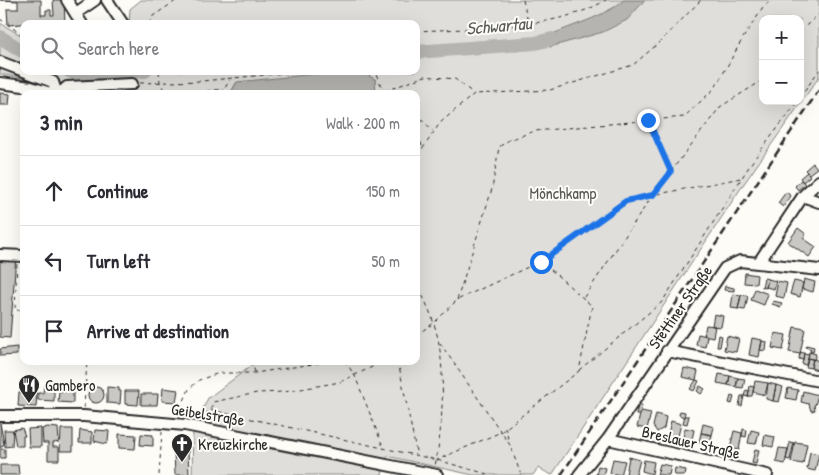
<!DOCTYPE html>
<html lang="en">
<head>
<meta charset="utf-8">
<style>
	:root { --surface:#fff; --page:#f2f2f3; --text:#2b2b33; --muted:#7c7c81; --line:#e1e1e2 }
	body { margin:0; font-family:"Patrick Hand",sans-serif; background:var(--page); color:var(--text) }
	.controls { position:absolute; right:15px; top:15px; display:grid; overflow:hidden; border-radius:10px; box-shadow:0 5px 20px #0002 }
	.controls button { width:45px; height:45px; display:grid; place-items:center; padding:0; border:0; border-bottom:1px solid var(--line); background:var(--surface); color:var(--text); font:25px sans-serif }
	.stop { position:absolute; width:15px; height:15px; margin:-11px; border:4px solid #1a73e8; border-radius:50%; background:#fff }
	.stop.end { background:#1a73e8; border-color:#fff; box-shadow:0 1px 5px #0008 }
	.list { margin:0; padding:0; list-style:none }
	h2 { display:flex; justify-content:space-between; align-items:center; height:65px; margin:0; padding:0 20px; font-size:21px }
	h2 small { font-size:16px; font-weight:400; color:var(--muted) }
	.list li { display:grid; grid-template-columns:32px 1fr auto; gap:15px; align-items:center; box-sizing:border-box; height:70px; padding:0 20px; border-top:1px solid var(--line) }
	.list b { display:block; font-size:19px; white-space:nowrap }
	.list em { font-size:16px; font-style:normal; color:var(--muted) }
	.icon { flex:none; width:28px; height:28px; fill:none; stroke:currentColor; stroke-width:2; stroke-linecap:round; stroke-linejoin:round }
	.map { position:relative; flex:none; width:819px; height:475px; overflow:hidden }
	.search { position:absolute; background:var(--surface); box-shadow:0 5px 20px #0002; left:20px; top:20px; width:400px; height:55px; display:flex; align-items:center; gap:12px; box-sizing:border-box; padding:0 18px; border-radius:10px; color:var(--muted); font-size:19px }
	.panel { position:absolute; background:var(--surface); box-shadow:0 5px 20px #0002; left:20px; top:90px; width:400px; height:275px; border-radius:10px }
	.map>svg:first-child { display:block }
	.green { fill:#dfdeda; stroke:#858482; fill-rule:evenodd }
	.water { fill:#b5b4b1; stroke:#7e7d7b }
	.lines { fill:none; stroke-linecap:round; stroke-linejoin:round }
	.river { stroke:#b5b4b1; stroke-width:14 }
	.building { fill:#c9c8c4; stroke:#2b2b2b }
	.minor-casing { stroke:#2b2b2b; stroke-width:14 }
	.path { stroke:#2b2b2b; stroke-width:1; stroke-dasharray:4 4; stroke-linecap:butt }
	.minor { stroke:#fdfcf7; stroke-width:10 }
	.rail { stroke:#2b2b2b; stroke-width:2.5; stroke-dasharray:8 4; stroke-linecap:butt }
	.route { stroke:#1a73e8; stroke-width:6 }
	.labels { text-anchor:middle; stroke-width:4; stroke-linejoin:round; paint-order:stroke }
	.park-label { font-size:16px; fill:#585857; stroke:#fdfcf7 }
	.street-label { font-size:16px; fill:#2b2b2b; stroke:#fdfcf7 }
	.poi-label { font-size:16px; fill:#2b2b2b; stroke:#fdfcf7; text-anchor:start }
	.water-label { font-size:18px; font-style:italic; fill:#5b5b5a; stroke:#fdfcf7 }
</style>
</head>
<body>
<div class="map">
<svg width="819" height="475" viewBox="0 0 819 475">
	<rect width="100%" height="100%" fill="#fdfcf7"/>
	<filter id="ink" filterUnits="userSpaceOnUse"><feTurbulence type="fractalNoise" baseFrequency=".02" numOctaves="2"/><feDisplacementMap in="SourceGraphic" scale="10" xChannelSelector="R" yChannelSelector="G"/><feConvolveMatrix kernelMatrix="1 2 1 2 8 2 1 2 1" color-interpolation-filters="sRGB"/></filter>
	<g filter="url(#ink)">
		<!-- green -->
		<path class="green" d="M141,0H819V77L743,185L552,475L538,468L533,475H473L387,456L382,475H192L193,429L208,398L251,366L250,361H416V94H376L375,79L236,83L230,94H67L62,85L0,74V23L24,37V71H416V24H129L130,9ZM763,19H800V101H763Z"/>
		<!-- water -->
		<path class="water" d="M624,0H645L627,20L603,32L550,47L535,43C563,26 599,21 624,0Z
			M345,71H360L367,75L373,71L369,76L375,79L376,94H230L237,82Z"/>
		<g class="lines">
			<!-- river -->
			<path class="river" d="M0,37L24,52
				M416,52L535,43L552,39
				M69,71L79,75L145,71"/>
		</g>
		<!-- building -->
		<path class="building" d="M0,0H41V15H46V10H51V15H54L53,0H64L65,24H47V22L8,25L7,9H18V1Z
			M0,93L10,94L9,105H0Z
			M813,163L817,168L809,174L805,170Z
			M807,172L810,176L803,182L800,178Z
			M801,180L805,184L798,190L795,186Z
			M786,192L791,196L783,207L778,203Z
			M798,228L806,234L803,238L816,247L809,257L788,242Z
			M0,255L16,256L10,338L0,337Z
			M745,273L757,275L756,284L744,283Z
			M764,278L768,279L766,288L762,287Z
			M768,279L776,281L774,289L766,287Z
			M804,279L815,282L813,292L802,289Z
			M778,281L787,283L784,298L775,296Z
			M794,281L803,283L800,297L790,294Z
			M725,286L734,288V291L724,290Z
			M755,289L768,294L764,305L751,300Z
			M733,294L741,295L738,309L731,308Z
			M741,295L748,296L745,310L738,309Z
			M773,301L782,303L781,307L772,304Z
			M714,314L723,316L721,327L712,326Z
			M706,325L715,326L713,337L704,335Z
			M794,327L805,329L800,354L789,352Z
			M775,333L786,335L783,350L772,348Z
			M698,334L707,336L705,347L696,345Z
			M719,335L722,336L720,347H717Z
			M727,336L739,339L736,352L724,350Z
			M752,338L762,340L759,357L749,355Z
			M762,341L767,342L766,351L760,350Z
			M806,345L814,347L813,352H810L811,349L805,347Z
			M17,347V355L0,356V349Z
			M800,352L804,353L803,360L799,359Z
			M809,352L816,354L814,360L808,358Z
			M804,353L809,354L806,365L802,364Z
			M808,358L813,359L811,368L806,367Z
			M813,359L819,361L817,370L811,368Z
			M684,368L698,371L696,380L682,377Z
			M719,374L730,376L728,385L717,383Z
			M730,376L738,378L736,387L728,385Z
			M738,378L745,379L743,388L736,387Z
			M696,380L699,381L694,391L690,389Z
			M755,381L768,383L765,395L753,392Z
			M768,383L776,385L773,401L766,399Z
			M44,385H54V401L38,400V393H43Z
			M776,385L783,387L779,402L773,401Z
			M700,386L705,389L701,394L697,391Z
			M750,386L754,387L752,396H748Z
			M88 395a8 8 0 1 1 16 0a8 8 0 1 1-16 0Z
			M107,387L119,388V391H121L120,404L107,403Z
			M163,388L178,390L176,402L162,401Z
			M788,388L798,390L796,400L786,398Z
			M746,390L749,391L748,397L744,396Z
			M59,391H73V403L58,402Z
			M125,391H139L138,405L125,404Z
			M803,391L818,395L815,405H814L815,410L811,411L809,404L801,402Z
			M19,392L37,393L36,407L18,406Z
			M141,394H158L157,405H141Z
			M731,396L734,397L732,404L729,403Z
			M741,396H744L742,406H739Z
			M638,405H642L640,415H636Z
			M641,411L651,413L647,429L637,427Z
			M680,411L685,412L684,417L679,415Z
			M656,414L666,417L664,428L657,432L653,426Z
			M685,416H689L687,424L683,423Z
			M671,421L681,424L677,440L667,438Z
			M0,423L4,444L0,448Z
			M703,424L714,427L712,435L701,433Z
			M47,427L58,428L59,442L53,443V447H59V460H48V443H43L42,429Z
			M22,428L25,436H23V446H16L13,430Z
			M41,428V447H29L28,429Z
			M685,428L694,430L691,444L682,442Z
			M61,429H73V451H60Z
			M743,429L747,430L746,437L742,436Z
			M4,430H13L12,446L5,447Z
			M80,430L92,432V443H79Z
			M95,430L109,431L108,442L106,444L94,441Z
			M751,430L759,432L756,444L748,443Z
			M734,431L742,433L739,450L730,448Z
			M701,433L712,435L710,444L699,442Z
			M119,434L136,435L135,449L119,448Z
			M141,434L153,435V446L140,445Z
			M765,435L775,437L773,447L763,445Z
			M790,442L794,443L790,460L786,459Z
			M795,442L807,444L803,464L791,462Z
			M779,448L788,449L785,464L776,462Z
			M0,449H5V458H0Z
			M755,449L759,450L756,464L752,463Z
			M188,450L189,475H175L174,451Z
			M810,452L819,454L815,471L807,469Z
			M629,457L640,460L636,475L626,474Z
			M613,459L625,461L621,475L610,473Z
			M644,460L654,462L652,474L642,471Z
			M660,464L671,466L669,475H657Z
			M0,465H18L19,475H0Z
			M598,466L605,468L603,475H596Z
			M675,468L686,470L685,475H674Z"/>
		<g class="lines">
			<!-- minor casing -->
			<g class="minor-casing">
				<path id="minor" d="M67,0L82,24
					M107,0L123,24
					M76,13L95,0
					M0,62L24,71
					M24,71L53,82L57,94
					M0,83L31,87L54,94
					M59,94L67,87L132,84
					M803,196L819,202
					M0,255L24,256
					M759,262L803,196L819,181
					M667,351L819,381
					M0,416H84L185,425L437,475
					M608,439L767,475
					M579,475L608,439L725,268L740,261L819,270"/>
			</g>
			<!-- path -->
			<path class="path" d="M523,0L528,22
				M0,19L24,36
				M149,24L153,16L177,0
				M416,31C473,28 557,30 606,0
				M800,31L819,14
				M159,71L160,82L166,94
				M369,71L377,76L385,94
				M140,83L202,81L306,71
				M385,91L425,76L455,79L473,93
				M183,94L223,89
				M221,94L230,80
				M800,98L819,70
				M416,113L433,131
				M648,121L671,172
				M416,127L422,146L416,149
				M416,211L417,157L440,123L474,94L550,90L633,65L660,42L701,0
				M542,261L626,201L653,195L720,107L763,80
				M17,264L15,310H24
				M416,281C422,295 430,310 434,324C447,362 443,427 435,466
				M584,297L653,195L741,178
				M457,300L492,189L499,147L509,140L535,131L684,117L715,88L743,38L765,5L772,0
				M416,335L434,323L457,300L541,261L592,306L579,371L501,432L437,460
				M440,343L510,445L521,475
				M251,361L255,372
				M345,361L355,376L384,449
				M398,361L417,456
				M579,370L662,302L752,162L798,101
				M84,408L87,361
				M211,409L213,402L257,393L284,392L340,382L385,361
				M178,415L189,389L199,380L219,373H255L332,361
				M197,418L211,410L437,460L491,475
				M505,427L509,442
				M159,475L162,432"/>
			<!-- minor -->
			<use href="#minor" class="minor"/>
			<!-- rail -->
			<path class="rail" d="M561,475L819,90"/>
		</g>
	</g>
	<g class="lines" filter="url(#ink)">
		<!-- route -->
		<path class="route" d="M541,262L626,201L653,195L671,172L648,120"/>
	</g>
	<!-- icons -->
	<defs>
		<g id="restaurant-pin" transform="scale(1.125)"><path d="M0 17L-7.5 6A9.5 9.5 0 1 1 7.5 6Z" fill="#2b2b2b" stroke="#fdfcf7"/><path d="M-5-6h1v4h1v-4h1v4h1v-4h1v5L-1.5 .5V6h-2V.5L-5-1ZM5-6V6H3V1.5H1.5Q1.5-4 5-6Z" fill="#fff"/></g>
		<g id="church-pin" transform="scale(1.125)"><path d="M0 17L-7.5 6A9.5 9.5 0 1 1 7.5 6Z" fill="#2b2b2b" stroke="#fdfcf7"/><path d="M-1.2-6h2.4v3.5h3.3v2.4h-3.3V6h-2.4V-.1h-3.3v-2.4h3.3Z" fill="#fff"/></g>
	</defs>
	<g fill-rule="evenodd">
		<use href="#restaurant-pin" x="29" y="385"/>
		<use href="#church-pin" x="182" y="444"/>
	</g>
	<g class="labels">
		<!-- park labels -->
		<g class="park-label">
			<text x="563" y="199">Mönchkamp</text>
		</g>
		<!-- street labels -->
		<g class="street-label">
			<text transform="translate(680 307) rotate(-55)" y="6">Stettiner Straße</text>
			<text transform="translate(208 414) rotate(9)" y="6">Geibelstraße</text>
			<text transform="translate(691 442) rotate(13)" y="6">Breslauer Straße</text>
		</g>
		<!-- poi labels -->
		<g class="poi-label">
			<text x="45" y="391">Gambero</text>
			<text x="198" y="450">Kreuzkirche</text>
		</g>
		<!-- water labels -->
		<g class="water-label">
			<text transform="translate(499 26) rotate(-5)" y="6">Schwartau</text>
		</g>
	</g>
</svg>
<div class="controls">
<button>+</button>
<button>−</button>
</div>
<div class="stop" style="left:541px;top:262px"></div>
<div class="stop end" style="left:648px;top:120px"></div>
<div class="search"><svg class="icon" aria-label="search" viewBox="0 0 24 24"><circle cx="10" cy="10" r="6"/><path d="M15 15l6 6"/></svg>Search here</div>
<section class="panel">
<h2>3 min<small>Walk · 200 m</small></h2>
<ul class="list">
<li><svg class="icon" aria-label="ahead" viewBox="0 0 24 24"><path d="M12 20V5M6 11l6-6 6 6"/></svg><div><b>Continue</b></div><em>150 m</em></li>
<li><svg class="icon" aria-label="left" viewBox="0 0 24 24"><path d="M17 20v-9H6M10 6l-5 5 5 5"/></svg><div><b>Turn left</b></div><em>50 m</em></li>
<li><svg class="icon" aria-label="arrive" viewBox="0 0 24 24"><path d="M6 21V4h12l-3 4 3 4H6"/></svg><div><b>Arrive at destination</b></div></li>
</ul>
</section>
</div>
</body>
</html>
